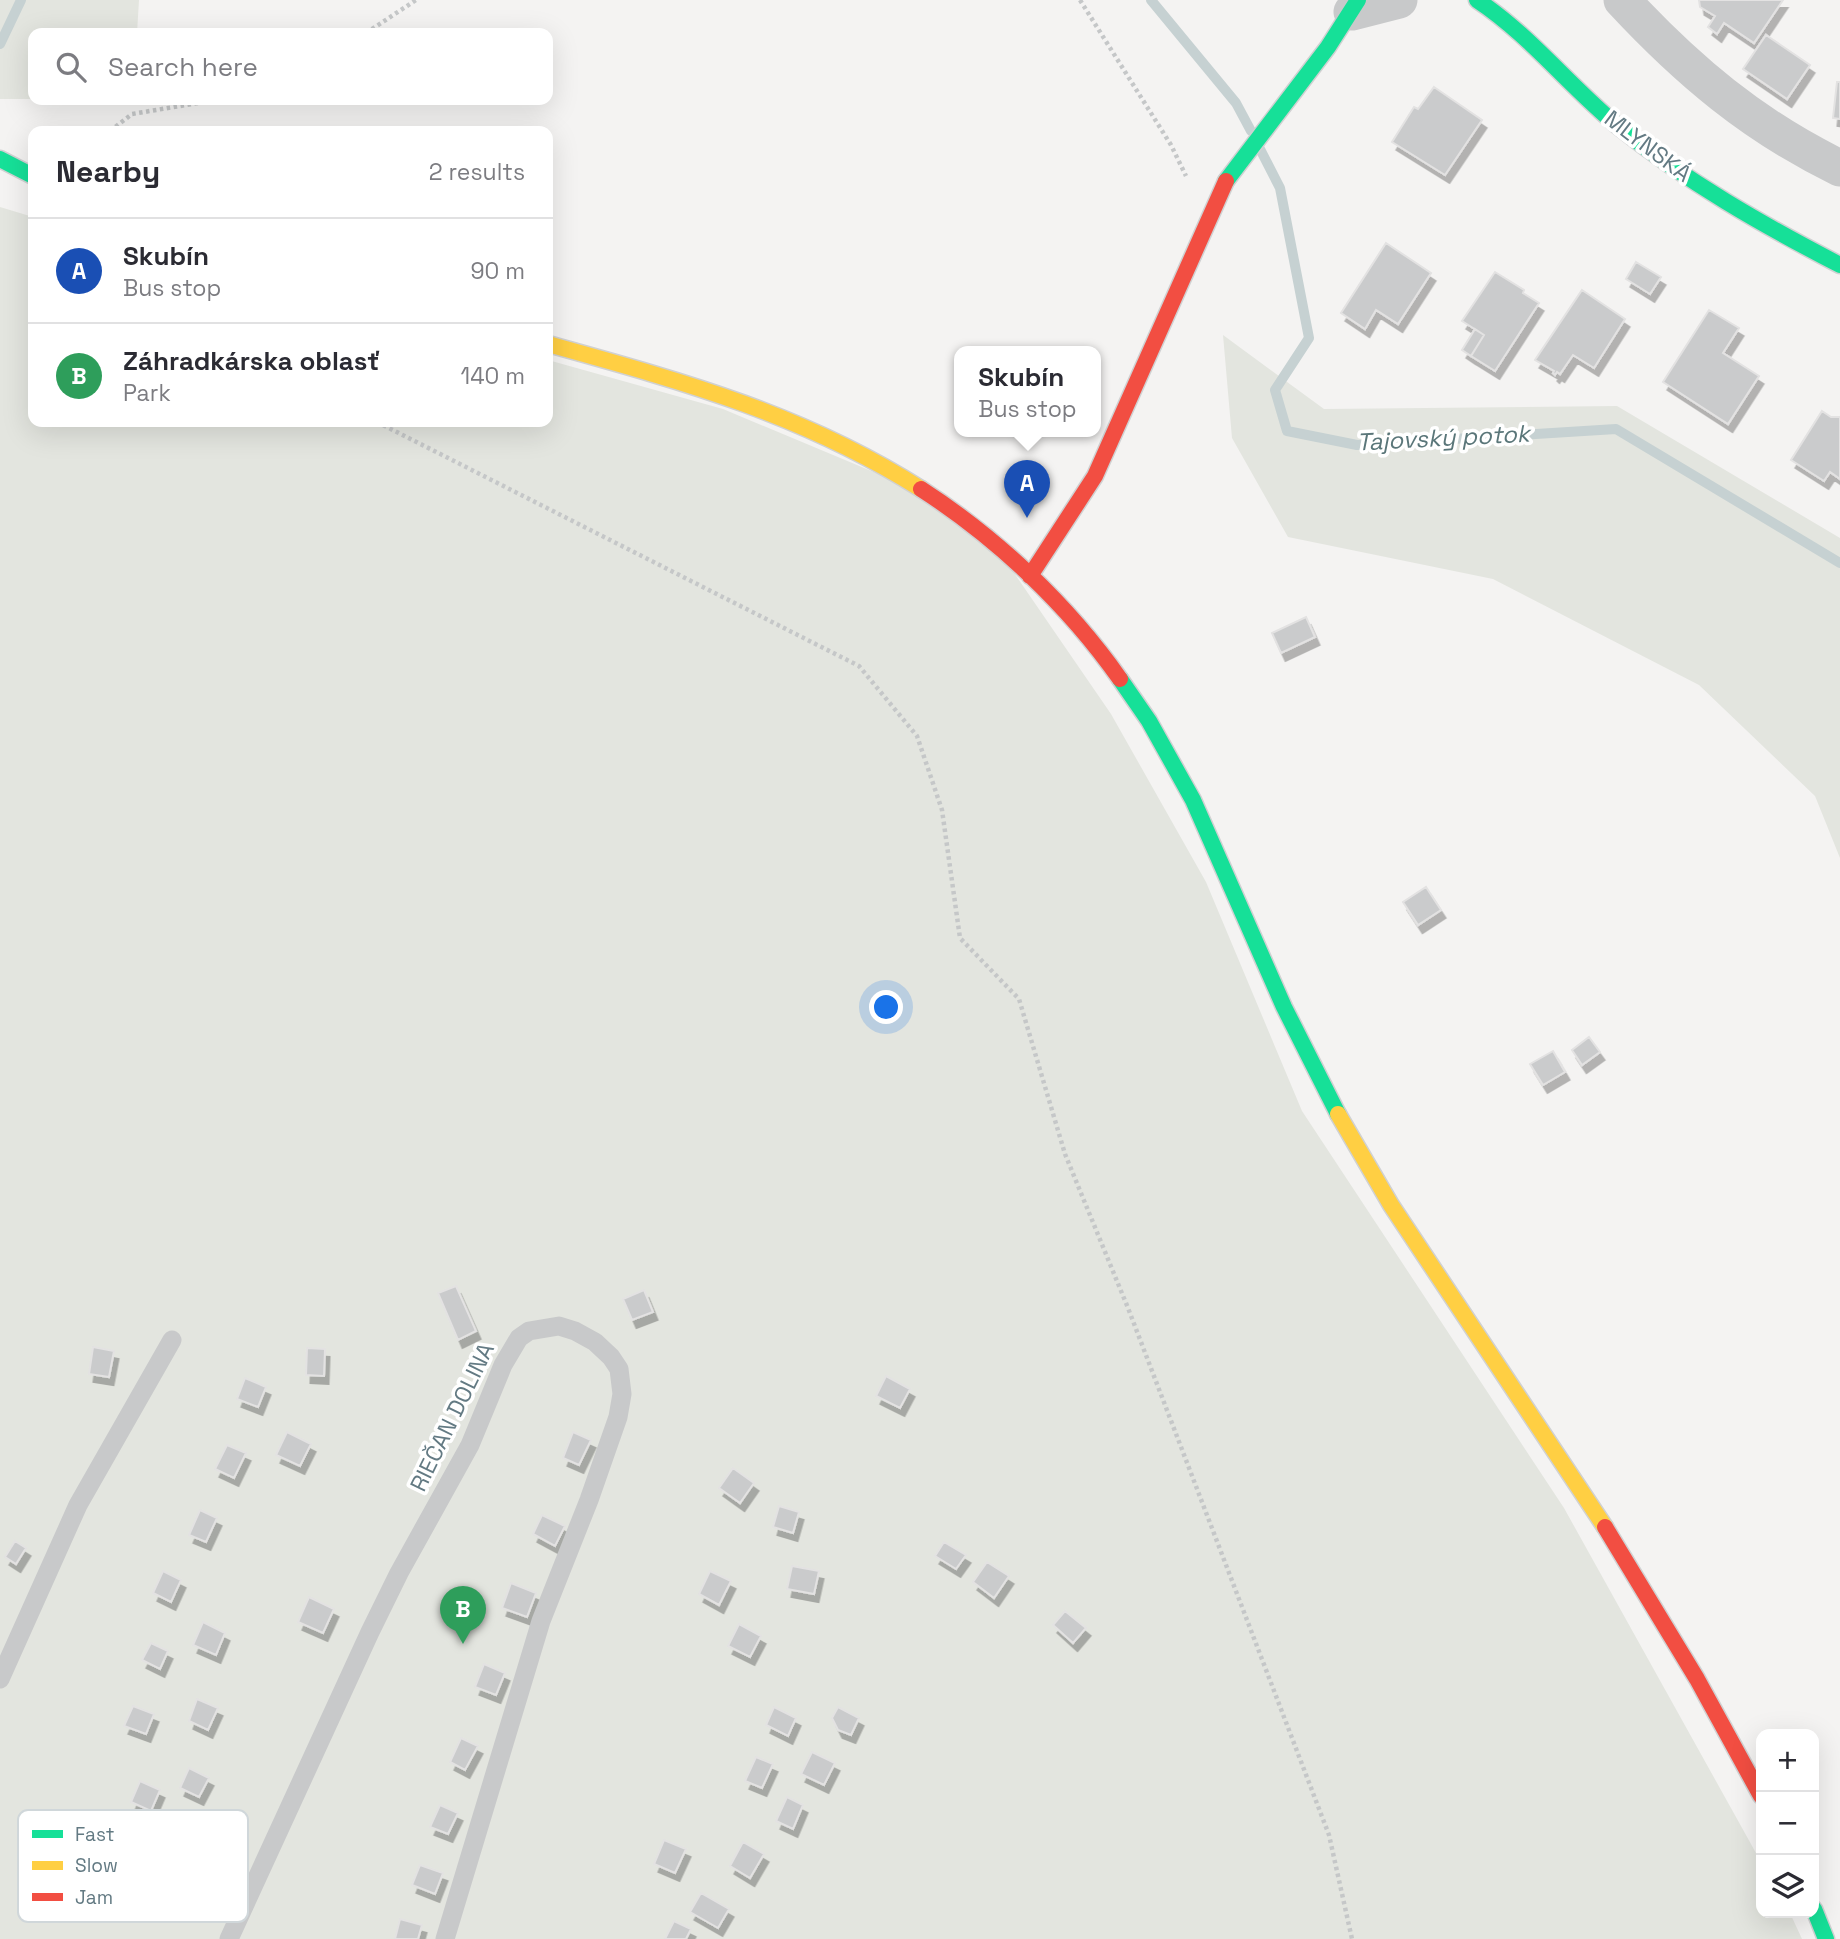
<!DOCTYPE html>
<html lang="en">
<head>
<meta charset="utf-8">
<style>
	:root { --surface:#fff; --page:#f7f7f7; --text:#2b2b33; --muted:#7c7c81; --line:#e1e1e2; --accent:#0b8043 }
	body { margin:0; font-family:"Space Grotesk",sans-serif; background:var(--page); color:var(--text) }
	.controls { position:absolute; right:21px; bottom:21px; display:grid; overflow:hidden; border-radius:14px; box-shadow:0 7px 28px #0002 }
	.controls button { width:63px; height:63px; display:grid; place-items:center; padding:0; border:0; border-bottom:2px solid var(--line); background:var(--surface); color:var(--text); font:35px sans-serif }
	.you { position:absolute; left:887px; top:1008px; width:24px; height:24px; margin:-18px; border:5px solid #fff; border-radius:50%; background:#1a73e8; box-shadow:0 0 0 10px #1a73e833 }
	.badge { display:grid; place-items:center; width:46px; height:46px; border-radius:50%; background:var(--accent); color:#fff; font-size:23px; font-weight:700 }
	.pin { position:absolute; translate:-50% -58px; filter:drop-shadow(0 2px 4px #0008) }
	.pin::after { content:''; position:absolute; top:37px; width:24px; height:21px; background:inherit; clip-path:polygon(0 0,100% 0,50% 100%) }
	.popup { position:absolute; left:954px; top:346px; width:147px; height:91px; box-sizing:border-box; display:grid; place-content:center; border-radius:14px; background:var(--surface); filter:drop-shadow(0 2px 5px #0005); font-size:23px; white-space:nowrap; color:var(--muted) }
	.popup b { font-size:26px; color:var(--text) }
	.popup::after { content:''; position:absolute; left:50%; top:100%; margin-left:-14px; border:14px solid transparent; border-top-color:var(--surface) }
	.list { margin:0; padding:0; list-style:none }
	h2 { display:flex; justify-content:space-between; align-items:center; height:91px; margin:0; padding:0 28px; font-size:30px }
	h2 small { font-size:23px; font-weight:400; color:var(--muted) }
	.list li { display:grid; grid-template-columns:46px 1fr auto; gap:21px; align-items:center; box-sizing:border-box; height:105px; padding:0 28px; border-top:2px solid var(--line) }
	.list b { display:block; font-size:26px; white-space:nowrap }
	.list p { margin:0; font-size:23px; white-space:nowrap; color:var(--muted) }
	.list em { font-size:23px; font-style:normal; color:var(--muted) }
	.icon { flex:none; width:38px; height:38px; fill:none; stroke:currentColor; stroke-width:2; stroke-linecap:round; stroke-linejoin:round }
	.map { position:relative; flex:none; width:1840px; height:1939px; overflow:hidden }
	.search { position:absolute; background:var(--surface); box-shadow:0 7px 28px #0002; left:28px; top:28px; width:525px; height:77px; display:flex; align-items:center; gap:18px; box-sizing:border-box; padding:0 24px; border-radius:14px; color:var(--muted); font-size:26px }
	.panel { position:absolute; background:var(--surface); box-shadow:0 7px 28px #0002; left:28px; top:126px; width:525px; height:301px; border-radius:14px }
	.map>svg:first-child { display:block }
	.green { fill:#e3e5df }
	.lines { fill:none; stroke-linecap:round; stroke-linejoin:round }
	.stream { stroke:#c6d1d2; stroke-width:10 }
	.building { fill:#cacbcc; stroke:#e3e2e2; stroke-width:2; filter:url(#shadow) }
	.fast-casing { stroke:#d0d1d2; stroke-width:19 }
	.slow-casing { stroke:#d0d1d2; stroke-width:19 }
	.jam-casing { stroke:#d0d1d2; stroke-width:19 }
	.path { stroke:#c5c7c8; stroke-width:4.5; stroke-dasharray:3.5 3.5; stroke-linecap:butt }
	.lane { stroke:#c8c9ca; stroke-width:19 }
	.street { stroke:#c8c9ca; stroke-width:37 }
	.fast { stroke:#16e098; stroke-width:16 }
	.slow { stroke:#ffcf43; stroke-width:16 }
	.jam { stroke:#f24e42; stroke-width:16 }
	.labels { text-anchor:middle; stroke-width:7; stroke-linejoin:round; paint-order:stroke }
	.street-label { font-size:23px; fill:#637a83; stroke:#fff }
	.water-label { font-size:24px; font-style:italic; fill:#5a7679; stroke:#fff }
	.key { fill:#fff; stroke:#d0d7da; stroke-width:2 }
	.key-label { font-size:19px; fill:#637a83 }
</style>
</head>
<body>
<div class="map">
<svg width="1840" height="1939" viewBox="0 0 1840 1939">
	<defs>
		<filter id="shadow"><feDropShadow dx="4.5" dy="8" stdDeviation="0" flood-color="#0004"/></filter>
	</defs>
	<rect width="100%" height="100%" fill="#f4f3f2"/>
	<!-- green -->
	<path class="green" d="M0,0H139L137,33H33V99H0Z
		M0,207L33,217V422H548V360L723,409L943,501L1008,564L1111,714L1206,882L1302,1111L1564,1508L1761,1862V1913H1790L1802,1939H0Z
		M1223,335L1324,409L1617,406L1840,538V858L1815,796L1699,685L1493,579L1288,537L1232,438Z"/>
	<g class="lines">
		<!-- stream -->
		<path class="stream" d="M1151,0L1236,103L1251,131
			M0,44L21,0
			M1260,149L1280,188L1309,338L1275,390L1287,431L1357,445L1616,429L1840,563"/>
	</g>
	<!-- building -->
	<path class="building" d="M1699,0H1783L1754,43L1724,23L1717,34L1708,27L1715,16L1700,7Z
		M1766,35L1810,65L1787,99L1743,69Z
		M1837,82H1840V119L1833,118Z
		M1434,87L1482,120L1445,175L1392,142L1414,107L1418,109Z
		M1386,243L1431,273L1398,324L1376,310L1365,329L1341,313Z
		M1636,262L1661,277L1650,294L1626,279Z
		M1495,272L1524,290L1523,293L1539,303L1495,371L1471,356L1484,335L1462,321Z
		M1582,290L1625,319L1594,368L1573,355L1560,374L1557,372L1555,375L1553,373L1554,371L1535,360Z
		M1709,310L1739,328L1723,353L1759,376L1728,424L1663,382Z
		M1475,329L1484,335L1471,356L1462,350Z
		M1822,411L1831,417H1840V479L1830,472L1824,481L1791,460Z
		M1306,617L1315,637L1281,653L1272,633Z
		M1426,887L1441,910L1418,925L1403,902Z
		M1589,1037L1600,1052L1582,1065L1572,1050Z
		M1553,1051L1565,1072L1543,1085L1530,1064Z
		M456,1286L476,1331L458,1340L438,1293Z
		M644,1290L653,1312L632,1320L623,1299Z
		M93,1347L114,1351L109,1377L89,1374Z
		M307,1348L325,1349L324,1376L306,1375Z
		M886,1376L910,1389L900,1408L876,1396Z
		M245,1378L266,1387L258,1407L237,1399Z
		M287,1432L311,1444L300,1466L276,1455Z
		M573,1432L591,1440L579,1465L563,1458Z
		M227,1445L246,1453L234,1478L215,1469Z
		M733,1468L754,1483L740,1503L719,1488Z
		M779,1506L799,1512L793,1533L773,1527Z
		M200,1510L217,1518L206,1542L189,1535Z
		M542,1515L565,1526L555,1546L533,1534Z
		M15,1541L26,1548L16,1564L5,1557Z
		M944,1542L966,1555L956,1569L935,1556Z
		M987,1562L1009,1576L994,1598L973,1582Z
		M792,1566L819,1571L814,1594L787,1589Z
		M163,1571L181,1580L171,1602L153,1593Z
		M710,1571L731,1581L719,1605L699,1594Z
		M511,1583L536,1593L527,1617L502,1608Z
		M309,1597L334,1609L323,1633L298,1622Z
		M1065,1611L1086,1628L1073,1643L1053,1625Z
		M203,1622L225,1633L216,1655L193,1645Z
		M739,1624L761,1636L750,1657L728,1646Z
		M151,1643L168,1651L160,1669L142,1660Z
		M484,1664L505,1673L496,1695L475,1687Z
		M197,1699L218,1708L208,1730L189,1721Z
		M133,1706L154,1714L146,1734L124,1726Z
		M774,1707L796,1718L788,1736L766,1725Z
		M838,1707L859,1718L851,1735L838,1730L832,1718Z
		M461,1738L478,1746L465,1770L450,1762Z
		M812,1752L835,1763L824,1785L801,1774Z
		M756,1757L773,1764L762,1788L745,1781Z
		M189,1768L209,1778L199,1797L180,1788Z
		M140,1781L160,1790L151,1811L131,1802Z
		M787,1797L803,1805L793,1829L776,1821Z
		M440,1805L458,1813L448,1834L430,1827Z
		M68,1814L84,1822L73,1845L56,1837Z
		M664,1840L686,1849L675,1873L654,1864Z
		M743,1842L764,1854L750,1878L730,1866Z
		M420,1865L443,1873L435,1894L412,1885Z
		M91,1868L110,1878L101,1897L82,1887Z
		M701,1893L729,1909L718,1928L690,1912Z
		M400,1919L422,1925L418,1939H395Z
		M674,1921L691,1929L686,1939H665Z"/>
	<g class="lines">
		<!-- fast casing -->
		<g class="fast-casing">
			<path id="fast" d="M1477,0C1530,35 1570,87 1619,127C1687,182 1763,225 1840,265
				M0,159L33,176
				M1226,181L1328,47L1358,0
				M1120,679L1149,721L1193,800L1284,1007L1338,1114
				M1814,1909L1826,1939"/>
		</g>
		<!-- slow casing -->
		<g class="slow-casing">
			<path id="slow" d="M548,344C681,381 803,414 921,489
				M1338,1114L1391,1205L1605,1527"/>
		</g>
		<!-- jam casing -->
		<g class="jam-casing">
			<path id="jam" d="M921,489C997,538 1068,605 1120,679
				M1030,576L1095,476L1226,181
				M1605,1527L1697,1679L1761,1796"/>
		</g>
		<!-- path -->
		<path class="path" d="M1080,0L1171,145L1186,176
			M366,33L416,0
			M110,131L132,114L216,100
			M377,422L859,666L917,736L942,810L960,938L1019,999L1065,1154L1128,1308L1329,1835L1352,1939"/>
		<!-- lane -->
		<path class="lane" d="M0,1679L78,1505L172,1340
			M229,1939L370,1632L399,1573L470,1445L503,1365L519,1338L529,1331L559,1326L575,1331L595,1342L611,1357L619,1369L622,1394L618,1417L589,1500L541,1621L445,1939"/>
		<!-- street -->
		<path class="street" d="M1622,0C1687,70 1753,126 1840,168
			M1352,12L1399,0"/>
		<!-- fast -->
		<use href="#fast" class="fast"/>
		<!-- slow -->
		<use href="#slow" class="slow"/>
		<!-- jam -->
		<use href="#jam" class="jam"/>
	</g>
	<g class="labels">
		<!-- street labels -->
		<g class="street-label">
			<text transform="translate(1648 146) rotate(37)" y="8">MLYNSKÁ</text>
			<text transform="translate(452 1417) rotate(-64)" y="8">RIEČAN DOLINA</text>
		</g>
		<!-- water labels -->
		<g class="water-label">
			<text transform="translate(1443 438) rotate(-3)" y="8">Tajovský potok</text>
		</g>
	</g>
	<!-- legend -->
	<rect x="18" y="1810" width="230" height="112" rx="10" class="key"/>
	<rect x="32" y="1830" width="31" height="8" fill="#16e098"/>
	<rect x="32" y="1861" width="31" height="9" fill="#ffcf43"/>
	<rect x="32" y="1893" width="31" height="8" fill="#f24e42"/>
	<g class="key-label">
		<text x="75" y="1841">Fast</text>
		<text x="75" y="1872">Slow</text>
		<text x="75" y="1904">Jam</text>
	</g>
</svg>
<div class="controls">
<button>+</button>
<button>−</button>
<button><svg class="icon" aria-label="layers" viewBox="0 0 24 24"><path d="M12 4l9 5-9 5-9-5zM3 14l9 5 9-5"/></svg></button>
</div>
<div class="you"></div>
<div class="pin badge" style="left:1027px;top:518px;background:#1a4fb4">A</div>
<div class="popup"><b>Skubín</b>Bus stop</div>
<div class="pin badge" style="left:463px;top:1644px;background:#2e9e5b">B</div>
<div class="search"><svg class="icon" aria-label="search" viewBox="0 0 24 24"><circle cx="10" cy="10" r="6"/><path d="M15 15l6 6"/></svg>Search here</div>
<section class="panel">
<h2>Nearby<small>2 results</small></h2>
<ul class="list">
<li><span class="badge" style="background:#1a4fb4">A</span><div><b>Skubín</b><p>Bus stop</p></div><em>90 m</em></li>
<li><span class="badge" style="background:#2e9e5b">B</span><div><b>Záhradkárska oblasť</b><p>Park</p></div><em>140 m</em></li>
</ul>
</section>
</div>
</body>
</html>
